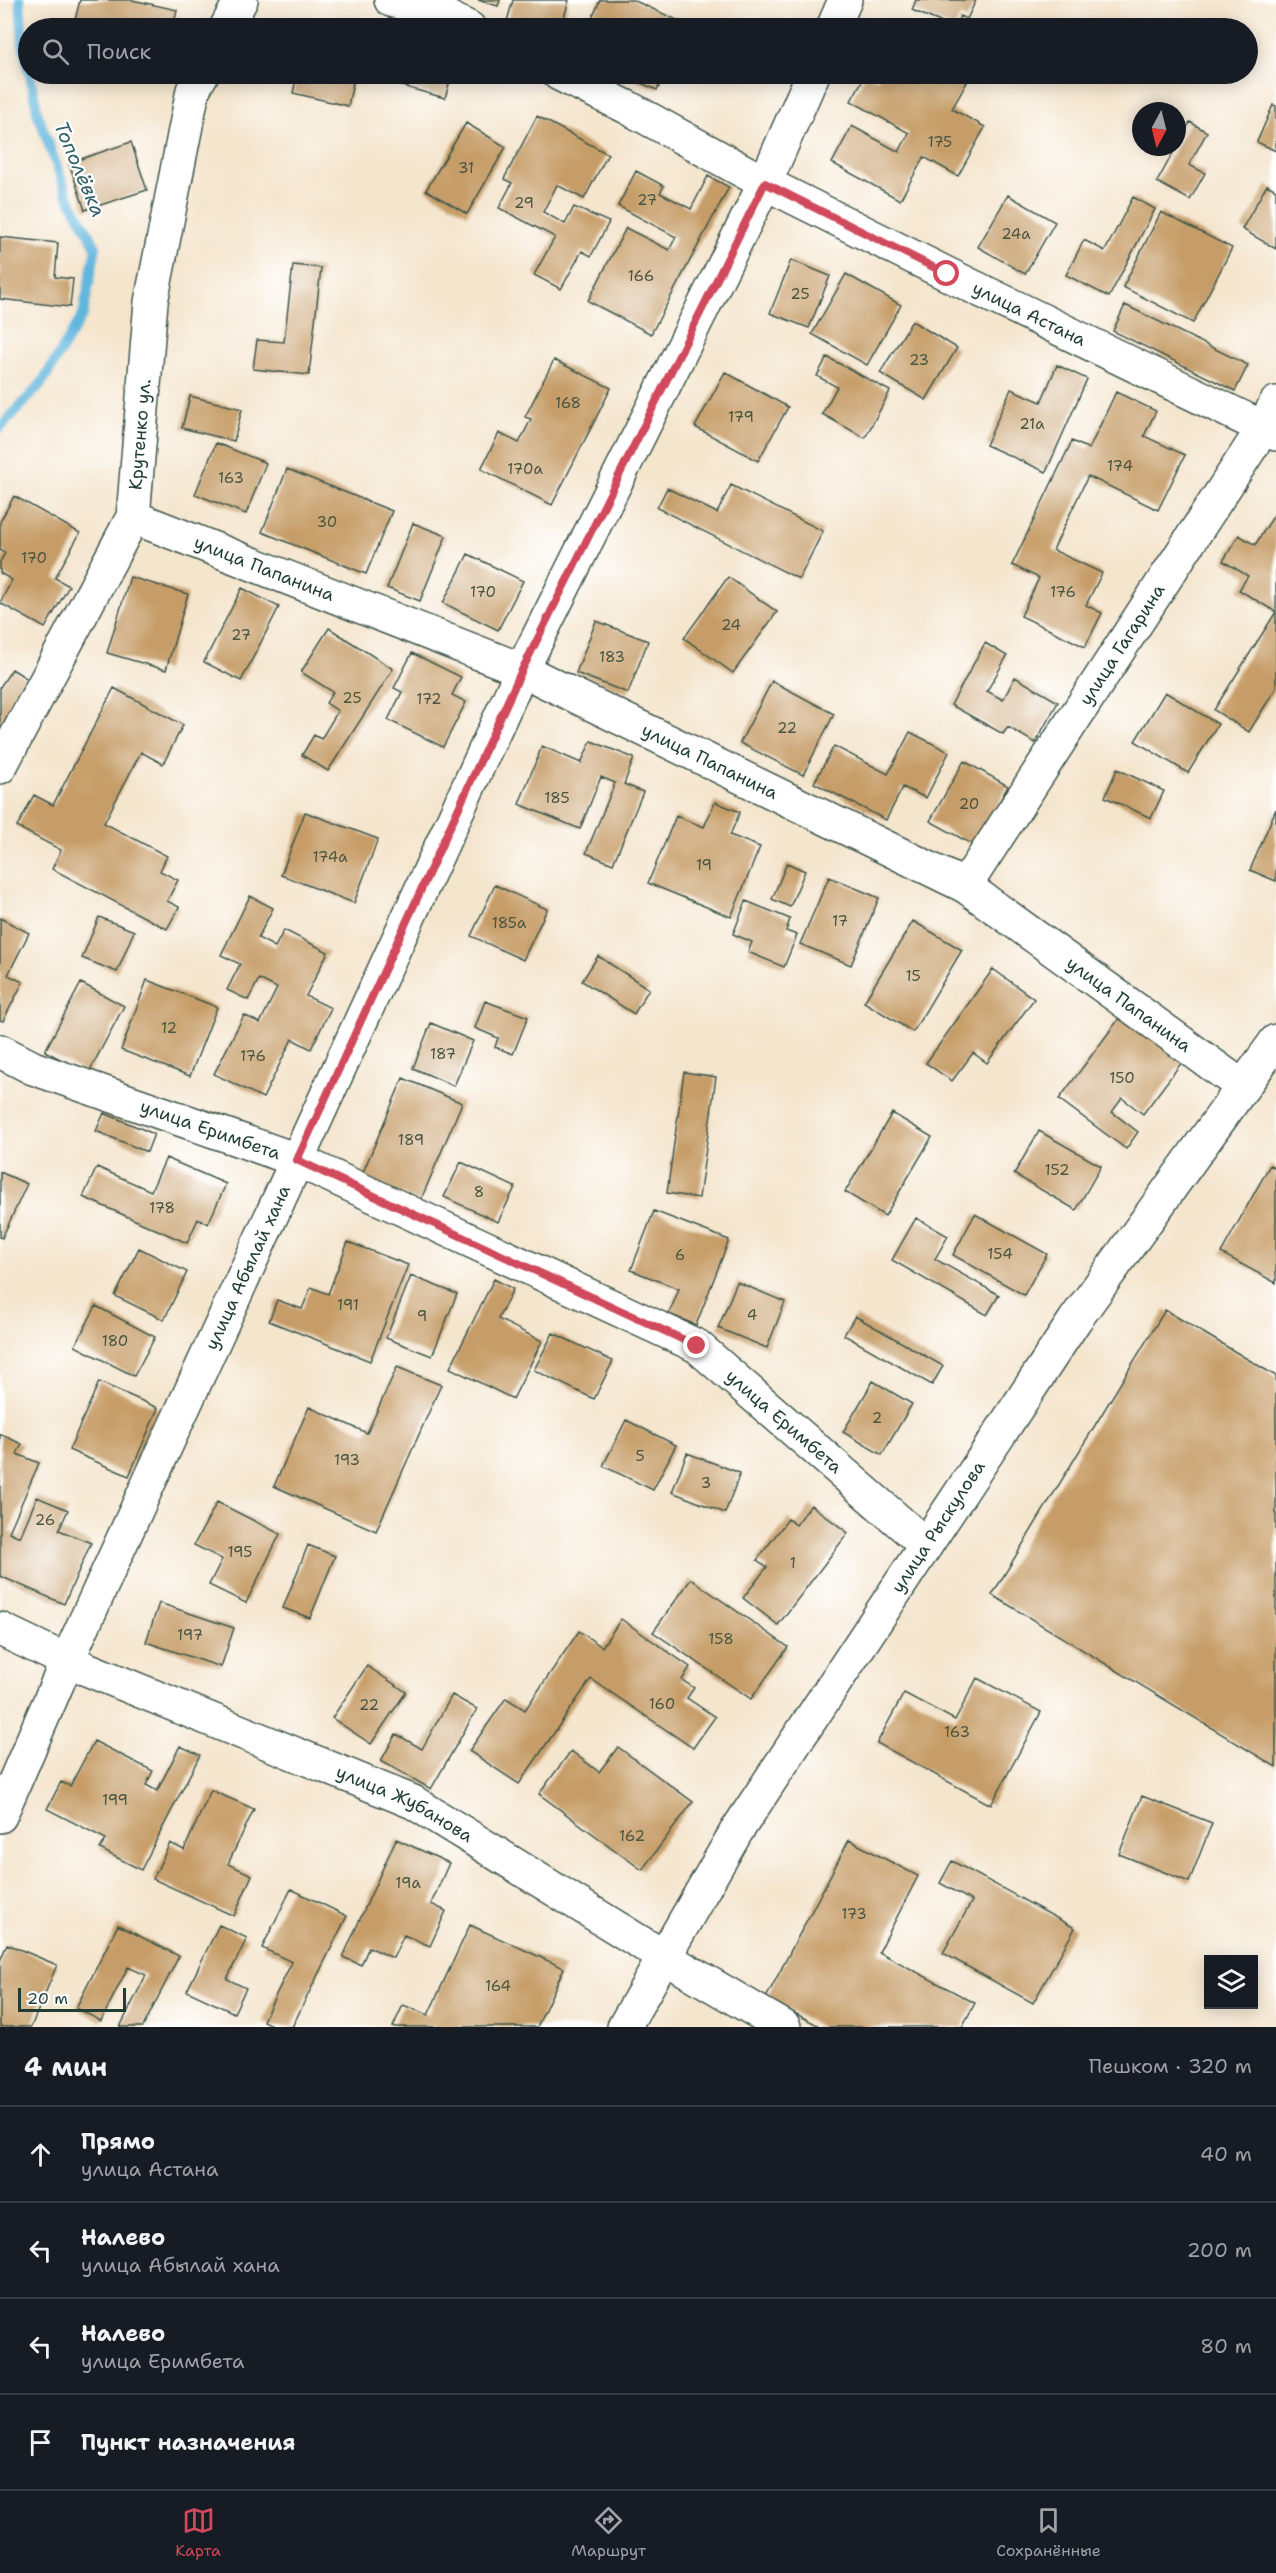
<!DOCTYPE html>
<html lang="ru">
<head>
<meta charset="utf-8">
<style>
	:root { --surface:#171b24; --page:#20242c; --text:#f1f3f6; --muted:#9ea1a6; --line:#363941; --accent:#d1495b }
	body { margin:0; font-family:"Shantell Sans",sans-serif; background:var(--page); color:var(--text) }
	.controls { position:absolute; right:18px; bottom:18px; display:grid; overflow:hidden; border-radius:0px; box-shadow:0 3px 15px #0003 }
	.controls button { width:54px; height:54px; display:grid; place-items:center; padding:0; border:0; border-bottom:2px solid var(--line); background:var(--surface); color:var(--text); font:30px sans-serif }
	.compass { position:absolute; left:1132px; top:102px; width:54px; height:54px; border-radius:50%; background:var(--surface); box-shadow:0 3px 15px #0003; rotate:187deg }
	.scale { position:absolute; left:18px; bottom:15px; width:108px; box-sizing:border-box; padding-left:6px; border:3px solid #1f3d34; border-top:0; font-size:16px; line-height:21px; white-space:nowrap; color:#1f3d34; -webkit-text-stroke:4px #fff; paint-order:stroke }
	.stop { position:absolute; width:18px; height:18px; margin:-14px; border:4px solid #d1495b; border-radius:50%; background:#fff }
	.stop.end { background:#d1495b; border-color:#fff; box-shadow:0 2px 6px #0008 }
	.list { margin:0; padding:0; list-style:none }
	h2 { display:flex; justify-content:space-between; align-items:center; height:78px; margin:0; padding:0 24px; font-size:26px }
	h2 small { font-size:20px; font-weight:400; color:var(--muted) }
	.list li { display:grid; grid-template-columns:39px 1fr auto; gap:18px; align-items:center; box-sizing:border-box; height:96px; padding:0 24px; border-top:2px solid var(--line) }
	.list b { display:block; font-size:22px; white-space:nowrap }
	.list p { margin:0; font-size:20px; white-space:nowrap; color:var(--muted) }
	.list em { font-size:20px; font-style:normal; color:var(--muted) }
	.icon { flex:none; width:33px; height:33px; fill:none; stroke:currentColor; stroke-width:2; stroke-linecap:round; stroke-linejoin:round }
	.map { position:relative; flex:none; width:1276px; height:2027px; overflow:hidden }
	.search { position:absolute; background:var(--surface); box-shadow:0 3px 15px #0003; left:18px; right:18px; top:18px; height:66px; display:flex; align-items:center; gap:15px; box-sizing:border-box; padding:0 21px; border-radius:33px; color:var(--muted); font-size:22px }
	.sheet { height:462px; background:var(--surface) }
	nav { display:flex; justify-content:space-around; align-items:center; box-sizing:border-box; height:84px; border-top:2px solid var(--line); background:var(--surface); font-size:16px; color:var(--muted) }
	nav a { display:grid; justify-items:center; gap:3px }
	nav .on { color:var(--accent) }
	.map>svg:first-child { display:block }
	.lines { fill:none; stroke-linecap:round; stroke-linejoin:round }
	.stream { stroke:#61b6dd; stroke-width:10 }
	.building { fill:#c69d67 }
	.minor-casing { stroke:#3f564b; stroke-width:36 }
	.major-casing { stroke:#3f564b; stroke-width:36 }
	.minor { stroke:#fff; stroke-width:33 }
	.major { stroke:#fff; stroke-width:33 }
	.route { stroke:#d1495b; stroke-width:8 }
	.labels { text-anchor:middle; stroke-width:4.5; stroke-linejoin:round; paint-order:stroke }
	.number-label { font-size:15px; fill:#495541 }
	.street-label { font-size:18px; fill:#1f3d34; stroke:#fff }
	.water-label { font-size:20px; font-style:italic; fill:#336167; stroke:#fff }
</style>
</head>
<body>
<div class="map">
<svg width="1276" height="2027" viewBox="0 0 1276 2027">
	<rect width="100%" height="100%" fill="#fff"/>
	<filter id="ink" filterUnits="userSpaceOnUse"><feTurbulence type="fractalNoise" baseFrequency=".0167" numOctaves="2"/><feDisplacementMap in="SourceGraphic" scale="12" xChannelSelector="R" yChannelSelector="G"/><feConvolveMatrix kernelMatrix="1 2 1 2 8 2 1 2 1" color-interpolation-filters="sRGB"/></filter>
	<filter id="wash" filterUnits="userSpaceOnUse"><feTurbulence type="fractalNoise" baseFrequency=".008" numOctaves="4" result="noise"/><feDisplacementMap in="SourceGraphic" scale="24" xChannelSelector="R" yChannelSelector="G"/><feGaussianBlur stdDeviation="1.35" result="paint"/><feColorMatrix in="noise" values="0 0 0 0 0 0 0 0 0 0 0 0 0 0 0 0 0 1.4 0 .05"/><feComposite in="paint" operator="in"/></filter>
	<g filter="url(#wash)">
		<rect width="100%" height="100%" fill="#f4e5cd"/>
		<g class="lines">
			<!-- stream -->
			<path class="stream" d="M20,0L23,44L28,69
				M0,428L41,384L83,315L96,247L67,194L38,115L30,74"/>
		</g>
		<g id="blocks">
			<!-- building -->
			<path class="building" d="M80,0H132L177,10L173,28H73Z
				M478,0H500L498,6Z
				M513,0H569L561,28H505Z
				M600,0H633L688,25L686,28H588Z
				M916,0H976L967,19L960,16L954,28L912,10Z
				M297,74H355L348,106L293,93Z
				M401,74H452L445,98L398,85Z
				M620,74H665L657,90Z
				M866,74L877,80L880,74H951L967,82L952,109L985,127L958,176L924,157L900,200L832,163L852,126L899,152L909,133L851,101Z
				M1273,105L1276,106V151L1257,142Z
				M537,116L608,154L584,199L557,185L543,212L565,224L574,207L609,222L591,256L582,251L561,289L534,275L555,237L499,208L512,183L504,179Z
				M1190,122L1207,132L1189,165L1205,173L1190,200L1157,182Z
				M466,123L506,147L467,214L426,190Z
				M131,142L147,190L85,210L69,163Z
				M636,171L664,186L660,193L691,209L708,176L729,187L651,334L588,301L626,228L669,250L676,237L618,206Z
				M1267,185L1276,190V249L1242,229Z
				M1008,195L1055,222L1025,274L978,247Z
				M1133,197L1155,209L1109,297L1066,275L1084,240L1105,251Z
				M1161,212L1232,248L1193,323L1123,287Z
				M0,237L58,243L55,277L73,279L70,307L0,299Z
				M791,260L830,276L809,328L770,313Z
				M293,265L321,268L309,375L253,369L257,340L284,342Z
				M846,274L901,305L867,365L812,334Z
				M1125,305L1248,365L1235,391L1113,331Z
				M912,321L957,348L926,400L880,373Z
				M827,357L890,391L865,438L822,414L837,387L817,376Z
				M554,360L611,388L552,505L481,469L499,433L519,443L531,419L525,417Z
				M1057,365L1087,379L1046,472L986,445L1011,389L1041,402Z
				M725,372L788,407L758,461L695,427Z
				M1116,392L1156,411L1144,436L1185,455L1158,510L1088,476L1053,550L1102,573L1086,605L1102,613L1085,647L1021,616L1039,578L1012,565L1072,441L1089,449Z
				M190,396L242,409L234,441L182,428Z
				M216,443L266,463L246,514L195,494Z
				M287,469L392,511L366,574L262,532Z
				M731,485L823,531L799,579L657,508L667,488L717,513Z
				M14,496L80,533L55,578L69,586L45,628L0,603L12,580L0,573V562L5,553L0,550V522Z
				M1276,512V688L1249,732L1214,710L1276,612L1239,590L1248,576L1223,561L1239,535L1255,545Z
				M413,523L446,536L420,601L387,588Z
				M468,554L523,581L498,630L443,603Z
				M130,577L188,594L166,670L107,653Z
				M728,577L777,612L733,673L684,638Z
				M242,588L279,607L241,681L204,662Z
				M596,621L648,641L628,693L576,673Z
				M329,628L393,669L328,771L302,755L314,735L321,739L338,711L326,703L333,692L301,672Z
				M985,643L1007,656L987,691L1003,700L1015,677L1058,702L1035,743L1008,727L1003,734L951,705Z
				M412,653L461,677L452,695L466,702L443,747L388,720L402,692L394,688Z
				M12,669L34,683L0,735V687Z
				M772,681L834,714L803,775L740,743Z
				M114,688L183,725L163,764L141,752L104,823L167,856L160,871L178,880L167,901L179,907L167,929L52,869L61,850L17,827L34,795L53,805Z
				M1165,692L1218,724L1188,773L1135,741Z
				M910,732L949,752L926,798L903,787L886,820L814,783L834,746L888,774Z
				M591,741L634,758L624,784L643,792L613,864L586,853L615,783L601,777L580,829L519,804L542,746L581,763Z
				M964,761L1008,786L975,846L930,821Z
				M1117,769L1164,791L1151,818L1105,797Z
				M715,802L740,812L730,835L760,847L731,917L648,883L676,816L704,827Z
				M1276,809V881L1250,870Z
				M305,812L378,839L354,903L281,875Z
				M787,863L805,871L790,907L772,899Z
				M829,877L879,898L851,965L800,944Z
				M495,885L547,909L523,960L471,936Z
				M250,896L273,908L258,938L275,947L284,930L328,952L306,996L331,1008L311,1049L292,1039L263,1098L214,1074L244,1015L260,1023L277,988L259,979L248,1000L227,990L240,964L221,955Z
				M746,901L790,919L786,931L797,935L784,967L748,952L752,942L733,934Z
				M99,917L134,931L117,972L82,958Z
				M0,918L29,933L8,975L23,982L3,1021L0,1020Z
				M913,921L962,950L913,1032L864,1002Z
				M598,956L649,989L634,1014L582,981Z
				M993,969L1034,999L987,1063L973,1053L952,1081L926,1063Z
				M147,980L217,1007L190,1076L121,1050Z
				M81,983L124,1006L88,1074L45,1051Z
				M485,1001L528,1017L513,1054L495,1047L498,1038L475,1028Z
				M1124,1012L1185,1058L1143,1114L1122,1098L1112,1112L1138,1132L1126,1149L1059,1099Z
				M431,1023L473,1041L454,1086L413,1068Z
				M684,1072L716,1077L699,1198L667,1193Z
				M403,1078L462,1103L420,1202L361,1177Z
				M104,1113L154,1134L147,1152L96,1131Z
				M892,1113L932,1137L885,1216L845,1192Z
				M1039,1131L1101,1166L1076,1210L1014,1174Z
				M166,1158L226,1184L208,1224L198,1219L187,1243L83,1197L97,1167L151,1191Z
				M461,1162L515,1187L498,1222L444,1197Z
				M1270,1165L1276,1168V1283L1221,1253Z
				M0,1172L27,1184L2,1238L0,1237Z
				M654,1211L729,1240L696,1325L669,1314L679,1289L631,1270Z
				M975,1214L1047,1254L1024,1295L953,1255Z
				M916,1218L948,1236L935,1259L999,1295L987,1315L892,1260Z
				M348,1242L408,1265L370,1361L269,1321L277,1300L302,1309L311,1287L328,1294Z
				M139,1248L187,1272L164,1320L115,1296Z
				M411,1276L457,1294L432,1356L386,1338Z
				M494,1279L513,1289L498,1319L542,1341L513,1399L450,1368Z
				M737,1282L785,1302L767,1348L718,1328Z
				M96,1306L155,1337L134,1376L75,1346Z
				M1165,1310L1276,1376V1767L992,1595Z
				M855,1316L943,1366L932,1385L844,1335Z
				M553,1333L613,1361L594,1399L534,1370Z
				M397,1367L441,1385L376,1531L274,1486L309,1407L367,1433Z
				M873,1381L912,1404L882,1455L843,1432Z
				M99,1382L158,1408L129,1476L69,1450Z
				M626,1420L676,1445L653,1490L603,1466Z
				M0,1434L22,1444L17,1454L39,1463L9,1532L20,1537L37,1497L68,1510L59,1530L91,1543L64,1604L0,1576Z
				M687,1453L740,1473L725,1513L672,1492Z
				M217,1502L280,1534L246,1603L209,1585L222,1559L194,1545Z
				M811,1505L848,1533L778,1625L743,1598L767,1567L757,1560L788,1519L796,1525Z
				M308,1545L335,1556L310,1618L283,1608Z
				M691,1579L788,1647L751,1699L653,1632Z
				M159,1603L234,1628L221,1667L146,1642Z
				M621,1619L690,1667L682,1680L694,1688L687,1698L715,1717L693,1748L591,1679L519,1784L469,1751L506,1698L525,1710L579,1631L602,1647Z
				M367,1666L406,1692L371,1744L332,1718Z
				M977,1678L1041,1712L991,1805L877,1743L904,1693L955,1720Z
				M452,1695L477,1709L431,1789L381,1761L396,1734L422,1749Z
				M94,1741L153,1771L146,1785L157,1791L180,1746L200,1755L141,1870L100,1849L106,1839L47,1809L61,1782L70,1786Z
				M618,1747L693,1802L642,1870L539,1794L571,1751L599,1772Z
				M211,1790L254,1809L228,1864L252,1875L234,1916L153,1879L170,1843L184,1850Z
				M1142,1796L1212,1823L1189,1882L1119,1854Z
				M396,1839L449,1863L431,1904L446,1911L430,1946L404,1935L393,1958L369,1947L361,1965L343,1957Z
				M849,1840L918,1876L879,1952L975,2003L962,2027H821L766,1998Z
				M952,1861L1075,1928L1033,2003L943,1953L972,1901L940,1883Z
				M291,1889L347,1916L292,2027H275L263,2021L292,1962L262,1948Z
				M118,1925L179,1956L143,2027H120L146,1975L128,1967L101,2021L76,2008Z
				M219,1925L247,1938L227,1979L246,1988L234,2013L187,1991Z
				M470,1925L564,1968L537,2027H393L403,2005L428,2015Z
				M7,1944L57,1965L31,2027H0V1961Z"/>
		</g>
	</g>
	<g filter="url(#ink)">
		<use href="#blocks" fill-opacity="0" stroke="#3f564b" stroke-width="1.5"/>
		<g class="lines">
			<!-- minor casing -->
			<g class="minor-casing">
				<g id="minor">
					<path d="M391,0L437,12L469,28"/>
					<path d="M226,28L241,0"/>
					<path d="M833,28L845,0"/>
					<path id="s1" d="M559,74L627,107L765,183L947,274L1276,434"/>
					<path id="s2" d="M133,517L522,670L965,886L1243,1087"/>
					<path id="s3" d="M0,767L133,517L151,302L193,90L202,74"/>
					<path id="s4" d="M965,886L1264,427L1276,403"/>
					<path id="s5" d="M0,1051L33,1068L297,1160L697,1346L926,1545"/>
					<path id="s6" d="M0,1629L67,1661L413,1802L664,1957L784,2027"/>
					<path id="s7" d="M0,1816L67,1661L522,670L765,183L813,74"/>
				</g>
			</g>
			<!-- major casing -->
			<g class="major-casing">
				<g id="major">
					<path id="s8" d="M624,2027L736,1832L1075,1320L1276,1041"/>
				</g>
			</g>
			<!-- minor -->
			<use href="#minor" class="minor"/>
			<!-- major -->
			<use href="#major" class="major"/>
		</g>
	</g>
	<g class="lines" filter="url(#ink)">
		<!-- route -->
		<path class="route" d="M697,1346L297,1160L522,670L765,183L947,274"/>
	</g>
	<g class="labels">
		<!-- number labels -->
		<g class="number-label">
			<text x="940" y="147">175</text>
			<text x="466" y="173">31</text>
			<text x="647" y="205">27</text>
			<text x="524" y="208">29</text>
			<text x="1016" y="239">24а</text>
			<text x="641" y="281">166</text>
			<text x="800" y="299">25</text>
			<text x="919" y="365">23</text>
			<text x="568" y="408">168</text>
			<text x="741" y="422">179</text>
			<text x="1032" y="429">21а</text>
			<text x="1120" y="471">174</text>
			<text x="525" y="474">170а</text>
			<text x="231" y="483">163</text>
			<text x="327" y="527">30</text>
			<text x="34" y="563">170</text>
			<text x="483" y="597">170</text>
			<text x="1063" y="597">176</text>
			<text x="731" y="630">24</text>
			<text x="241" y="640">27</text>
			<text x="612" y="662">183</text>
			<text x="352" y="703">25</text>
			<text x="429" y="704">172</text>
			<text x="787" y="733">22</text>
			<text x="557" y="803">185</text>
			<text x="969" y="809">20</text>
			<text x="330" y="862">174а</text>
			<text x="704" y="870">19</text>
			<text x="840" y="926">17</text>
			<text x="509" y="928">185а</text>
			<text x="913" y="981">15</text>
			<text x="169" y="1033">12</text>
			<text x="443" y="1059">187</text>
			<text x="253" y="1061">176</text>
			<text x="1122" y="1083">150</text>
			<text x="411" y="1145">189</text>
			<text x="1057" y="1175">152</text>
			<text x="479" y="1197">8</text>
			<text x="162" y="1213">178</text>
			<text x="1000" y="1259">154</text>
			<text x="680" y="1260">6</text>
			<text x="348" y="1310">191</text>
			<text x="752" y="1320">4</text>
			<text x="422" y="1321">9</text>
			<text x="115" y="1346">180</text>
			<text x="877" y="1423">2</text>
			<text x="640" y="1461">5</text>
			<text x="347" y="1465">193</text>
			<text x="706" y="1488">3</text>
			<text x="45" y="1525">26</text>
			<text x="240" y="1557">195</text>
			<text x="793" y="1568">1</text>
			<text x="190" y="1640">197</text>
			<text x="721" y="1644">158</text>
			<text x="662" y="1709">160</text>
			<text x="369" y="1710">22</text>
			<text x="957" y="1737">163</text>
			<text x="115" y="1805">199</text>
			<text x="632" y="1841">162</text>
			<text x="408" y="1888">19а</text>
			<text x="854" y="1919">173</text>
			<text x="498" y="1991">164</text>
		</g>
		<!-- street labels -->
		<g class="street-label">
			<text dy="6" stroke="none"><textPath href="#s1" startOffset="528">улица Астана</textPath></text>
			<text dy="6" stroke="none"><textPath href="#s3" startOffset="366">Крутенко ул.</textPath></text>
			<text dy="6" stroke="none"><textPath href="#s2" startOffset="141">улица Папанина</textPath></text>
			<text dy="6" stroke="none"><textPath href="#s4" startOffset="288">улица Гагарина</textPath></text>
			<text dy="6" stroke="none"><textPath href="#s2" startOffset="627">улица Папанина</textPath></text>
			<text dy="6" stroke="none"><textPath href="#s2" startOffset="1113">улица Папанина</textPath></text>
			<text dy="6" stroke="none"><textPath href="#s5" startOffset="225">улица Еримбета</textPath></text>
			<text dy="6" stroke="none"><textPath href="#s7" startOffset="602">улица Абылай хана</textPath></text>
			<text dy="6" stroke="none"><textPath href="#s5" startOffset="873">улица Еримбета</textPath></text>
			<text dy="6" stroke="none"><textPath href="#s8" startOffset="591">улица Рыскулова</textPath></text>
			<text dy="6" stroke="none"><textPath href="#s6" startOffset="441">улица Жубанова</textPath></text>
		</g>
		<!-- water labels -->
		<g class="water-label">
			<text transform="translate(80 169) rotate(67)" y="7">Тополёвка</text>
		</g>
	</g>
</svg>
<div class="controls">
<button><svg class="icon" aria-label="layers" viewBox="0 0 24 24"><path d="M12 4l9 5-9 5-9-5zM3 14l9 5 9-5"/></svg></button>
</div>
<svg class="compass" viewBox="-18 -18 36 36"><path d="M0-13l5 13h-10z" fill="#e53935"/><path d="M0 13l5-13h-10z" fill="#9ea1a6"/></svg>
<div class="scale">20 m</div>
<div class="stop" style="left:947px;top:274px"></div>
<div class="stop end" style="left:697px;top:1346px"></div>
<div class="search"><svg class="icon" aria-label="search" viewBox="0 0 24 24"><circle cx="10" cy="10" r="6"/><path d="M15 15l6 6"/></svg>Поиск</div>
</div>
<section class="sheet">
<h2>4 мин<small>Пешком · 320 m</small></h2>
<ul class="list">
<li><svg class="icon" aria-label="ahead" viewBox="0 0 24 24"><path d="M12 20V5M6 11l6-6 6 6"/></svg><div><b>Прямо</b><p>улица Астана</p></div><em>40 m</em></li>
<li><svg class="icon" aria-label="left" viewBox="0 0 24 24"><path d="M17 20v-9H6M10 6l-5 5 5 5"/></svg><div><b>Налево</b><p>улица Абылай хана</p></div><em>200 m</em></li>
<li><svg class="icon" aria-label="left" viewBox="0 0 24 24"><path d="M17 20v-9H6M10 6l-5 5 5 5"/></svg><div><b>Налево</b><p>улица Еримбета</p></div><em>80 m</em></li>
<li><svg class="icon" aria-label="arrive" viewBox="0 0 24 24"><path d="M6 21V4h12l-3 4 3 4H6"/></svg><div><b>Пункт назначения</b></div></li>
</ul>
</section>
<nav>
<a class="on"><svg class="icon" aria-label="map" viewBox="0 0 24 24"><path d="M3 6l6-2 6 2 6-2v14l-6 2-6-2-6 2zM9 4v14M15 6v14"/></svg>Карта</a>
<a><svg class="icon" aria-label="directions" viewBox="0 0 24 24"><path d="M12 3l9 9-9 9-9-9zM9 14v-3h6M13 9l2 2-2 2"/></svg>Маршрут</a>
<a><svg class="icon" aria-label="saved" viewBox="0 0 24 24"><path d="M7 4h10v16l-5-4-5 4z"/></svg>Сохранённые</a>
</nav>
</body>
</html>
